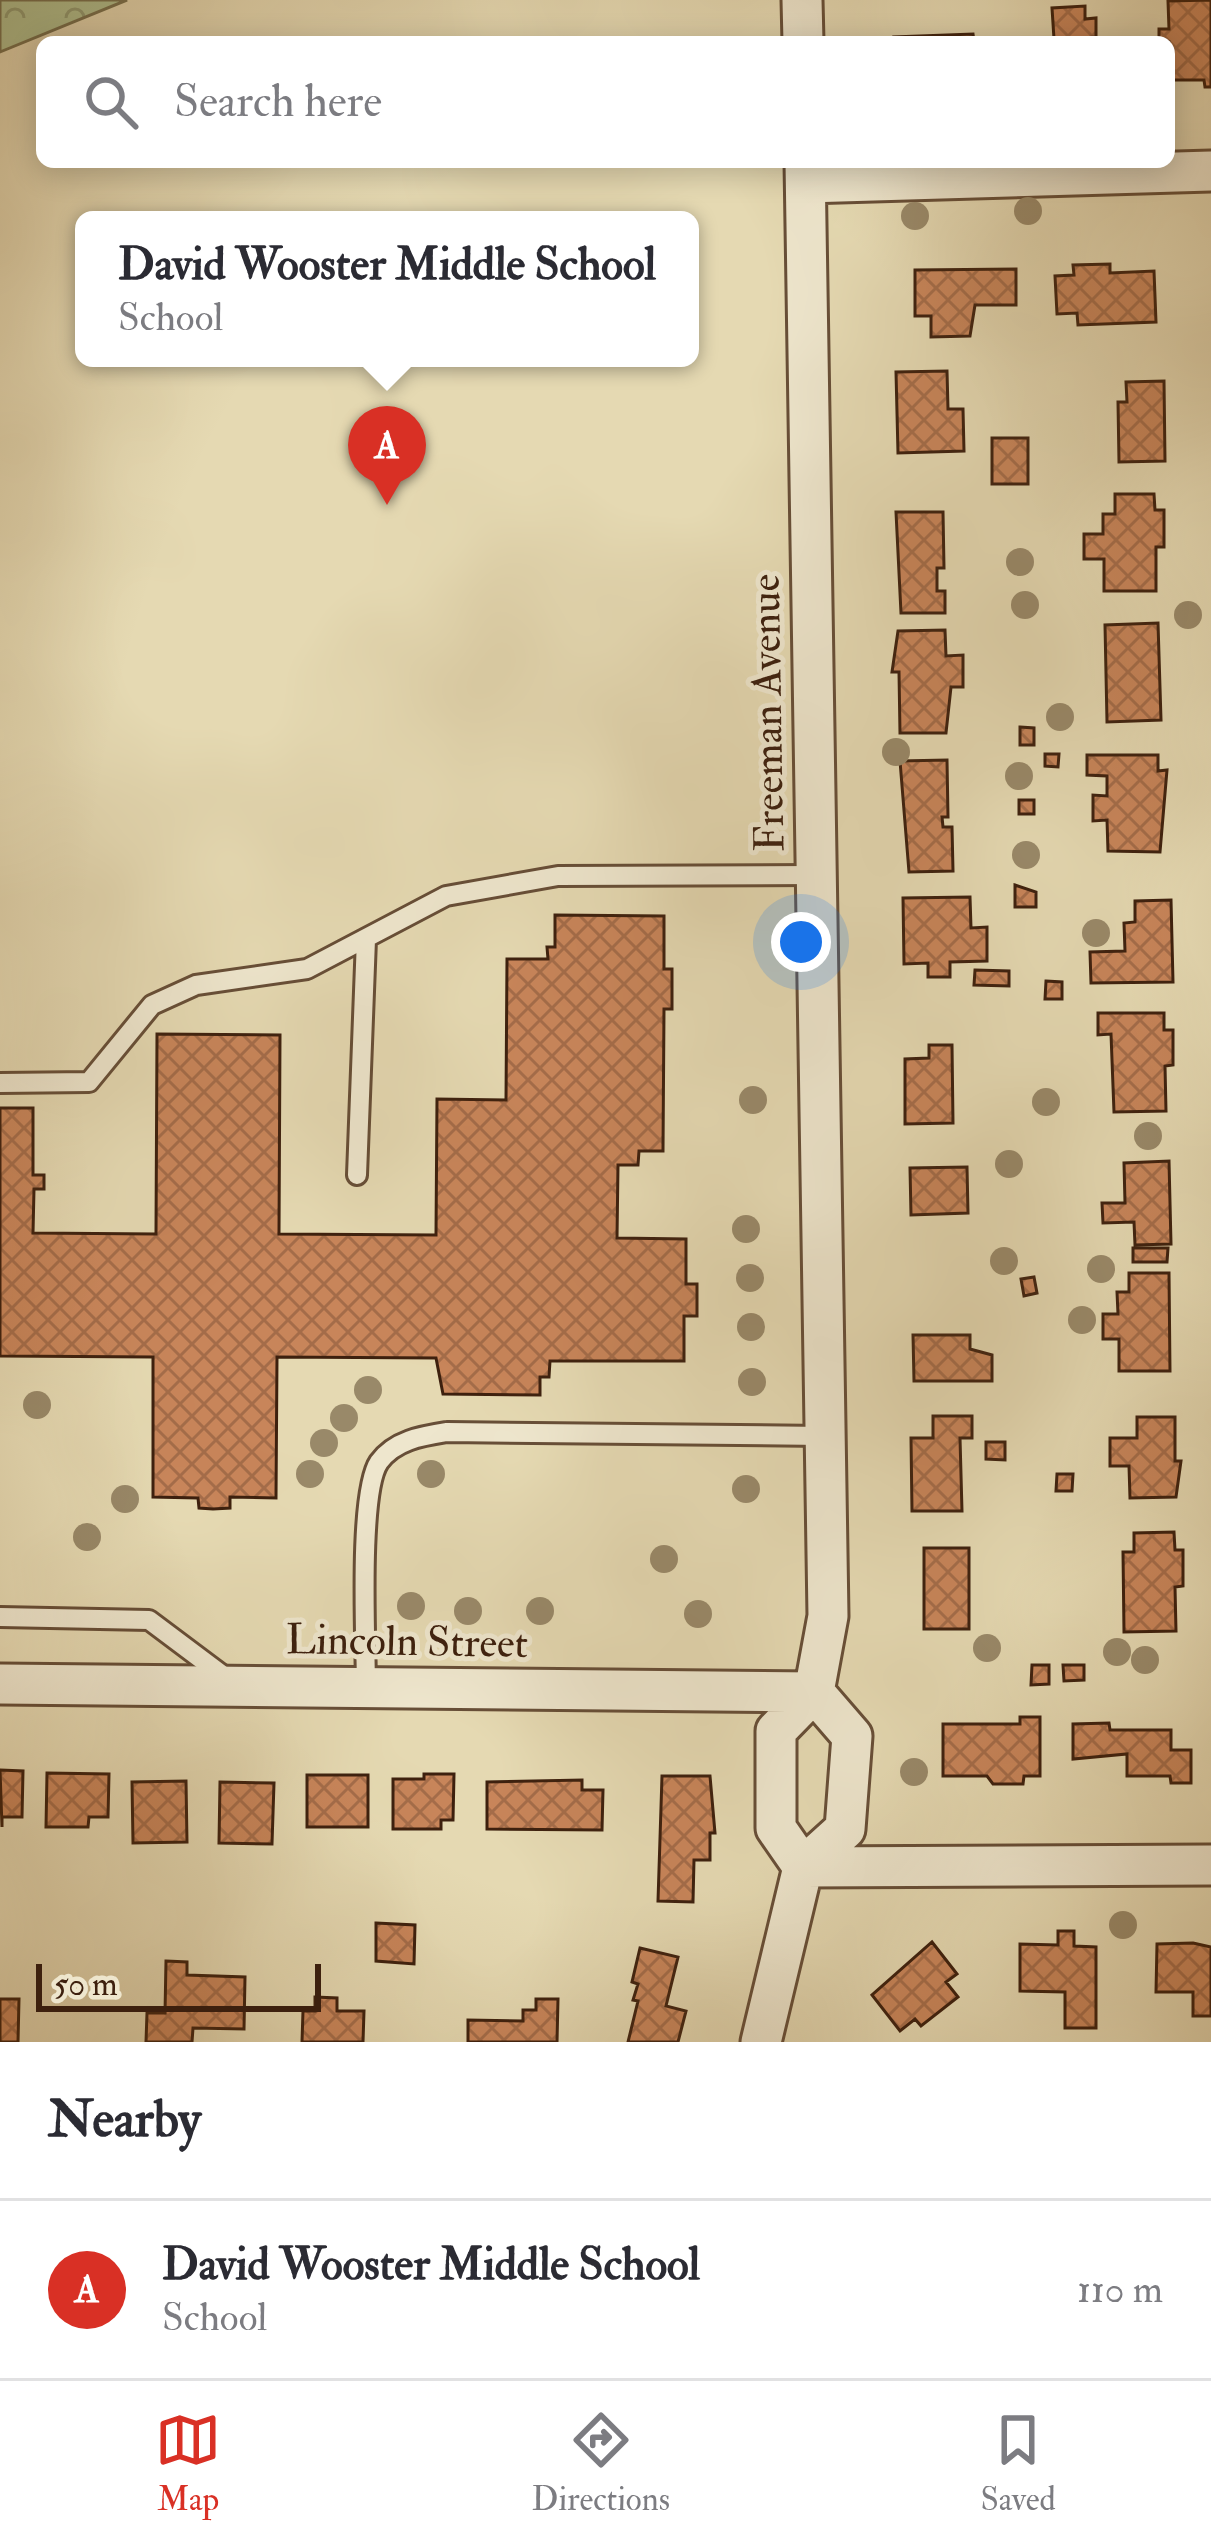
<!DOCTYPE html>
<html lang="en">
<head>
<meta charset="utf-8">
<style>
	:root { --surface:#fff; --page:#f2f2f3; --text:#2b2b33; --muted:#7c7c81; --line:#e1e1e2; --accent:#d93025 }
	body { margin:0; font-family:"IM FELL Double Pica",serif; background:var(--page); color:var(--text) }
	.scale { position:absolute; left:36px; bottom:30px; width:285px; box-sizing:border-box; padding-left:12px; border:6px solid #3d200e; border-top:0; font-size:33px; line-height:42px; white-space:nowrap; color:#3d200e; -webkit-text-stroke:9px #eee6cd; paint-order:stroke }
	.you { position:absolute; left:801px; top:942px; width:42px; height:42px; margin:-30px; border:9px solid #fff; border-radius:50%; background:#1a73e8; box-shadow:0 0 0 18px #1a73e833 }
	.badge { display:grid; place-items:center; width:78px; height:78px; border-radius:50%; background:var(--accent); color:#fff; font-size:39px; font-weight:700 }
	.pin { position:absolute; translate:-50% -99px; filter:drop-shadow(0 3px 6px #0008) }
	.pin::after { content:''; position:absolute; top:63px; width:42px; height:36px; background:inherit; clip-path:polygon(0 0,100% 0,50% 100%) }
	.popup { position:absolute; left:75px; top:211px; width:624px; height:156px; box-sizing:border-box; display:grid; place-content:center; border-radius:18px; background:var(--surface); filter:drop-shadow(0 3px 9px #0005); font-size:39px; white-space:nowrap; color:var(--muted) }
	.popup b { font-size:45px; color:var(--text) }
	.popup::after { content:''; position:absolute; left:50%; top:100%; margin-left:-24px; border:24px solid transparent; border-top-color:var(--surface) }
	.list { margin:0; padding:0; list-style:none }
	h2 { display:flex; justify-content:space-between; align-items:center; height:156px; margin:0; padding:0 48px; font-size:51px }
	h2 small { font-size:39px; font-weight:400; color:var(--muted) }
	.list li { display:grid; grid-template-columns:78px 1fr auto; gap:36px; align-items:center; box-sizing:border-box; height:180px; padding:0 48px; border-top:3px solid var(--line) }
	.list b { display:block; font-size:45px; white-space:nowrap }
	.list p { margin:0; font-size:39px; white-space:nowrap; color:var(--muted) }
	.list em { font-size:39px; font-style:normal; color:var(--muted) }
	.icon { flex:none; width:66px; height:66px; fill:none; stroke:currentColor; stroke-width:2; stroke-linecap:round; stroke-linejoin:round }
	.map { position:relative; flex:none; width:1211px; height:2042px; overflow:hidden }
	.search { position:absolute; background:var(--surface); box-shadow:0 6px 30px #0003; left:36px; right:36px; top:36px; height:132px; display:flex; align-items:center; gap:30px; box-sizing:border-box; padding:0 42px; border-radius:18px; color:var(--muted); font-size:45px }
	.sheet { height:336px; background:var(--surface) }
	nav { display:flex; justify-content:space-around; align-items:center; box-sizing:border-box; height:168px; border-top:3px solid var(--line); background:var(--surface); font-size:33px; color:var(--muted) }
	nav a { display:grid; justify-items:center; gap:6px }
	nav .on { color:var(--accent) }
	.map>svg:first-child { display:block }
	.park { fill:url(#park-crowns); stroke:#76704f; stroke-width:3 }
	.building { fill:url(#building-cross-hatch); stroke:#3d200e; stroke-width:3 }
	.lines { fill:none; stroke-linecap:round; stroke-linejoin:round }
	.lane-casing { stroke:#674e37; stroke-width:24 }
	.street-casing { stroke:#674e37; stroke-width:45 }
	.lane { stroke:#eee6cd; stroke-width:18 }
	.street { stroke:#eee6cd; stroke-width:39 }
	.tree { fill:#998969 }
	.labels { text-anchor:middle; stroke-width:10; stroke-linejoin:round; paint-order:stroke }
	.street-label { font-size:42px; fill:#3d200e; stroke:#eee6cd }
</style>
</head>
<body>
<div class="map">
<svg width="1211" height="2042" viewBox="0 0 1211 2042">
	<defs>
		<pattern id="park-crowns" width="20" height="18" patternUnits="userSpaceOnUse" patternTransform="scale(3)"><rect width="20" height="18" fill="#afc090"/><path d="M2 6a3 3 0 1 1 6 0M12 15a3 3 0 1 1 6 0" fill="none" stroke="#909c74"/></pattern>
		<pattern id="building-cross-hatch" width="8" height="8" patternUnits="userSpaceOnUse" patternTransform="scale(3)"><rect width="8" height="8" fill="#c8855a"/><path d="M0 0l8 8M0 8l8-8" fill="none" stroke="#a46c49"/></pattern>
	</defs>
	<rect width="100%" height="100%" fill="#e5d9b2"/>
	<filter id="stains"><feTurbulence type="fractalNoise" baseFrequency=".00167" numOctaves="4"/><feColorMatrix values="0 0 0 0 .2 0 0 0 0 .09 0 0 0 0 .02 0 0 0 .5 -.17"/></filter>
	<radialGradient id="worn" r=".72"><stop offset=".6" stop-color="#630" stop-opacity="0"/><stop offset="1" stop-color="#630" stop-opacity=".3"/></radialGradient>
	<!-- park -->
	<path class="park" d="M0,0H127L0,52Z"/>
	<!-- building -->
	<path class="building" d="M1211,0V87H1205L1204,80H1169V42H1159V29H1169L1168,1Z
		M1085,6V19L1096,18V37L1025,42L1054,39L1052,8Z
		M973,34L974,42H895L894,37Z
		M1110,264V273L1154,271L1156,322L1078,325L1077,313L1057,314L1055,276L1074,275L1073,265Z
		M1016,269V305H975L970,336L931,337V316H915V270Z
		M947,371L948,409H963L964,451L898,453L896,372Z
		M1164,381L1165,461L1119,462L1118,402H1127L1126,382Z
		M992,438H1028V484H992Z
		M1115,494H1154L1155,510H1164V547H1156V591H1104V559H1084V534H1103V514H1115Z
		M896,512H943L944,568H937V591H945V613H901Z
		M1158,623L1161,720L1107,722L1105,625Z
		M945,630L946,656L963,655V687H951L946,733H900L899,672H892L898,631Z
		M1020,727L1034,728V745H1020Z
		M1045,754H1059L1058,767L1045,766Z
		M1087,755H1158V771L1167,770L1160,852L1108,851L1107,820L1093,821V795L1107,796V776L1087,775Z
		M947,760L948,817H942L943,827H952L953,871L909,872L900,761Z
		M1019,800H1034V814H1019Z
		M1015,885L1036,892V907H1015Z
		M970,897L971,928L987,927V961L950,962V977H928V963L904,964L903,898Z
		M1171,900L1173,982L1091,983L1090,952L1125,951L1124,923L1135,922V901Z
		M555,915L664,916V969H672V1009H664L663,1151H639L638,1165H618L617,1238L686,1239V1284H697V1316H684V1361H550L549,1377H540V1395L443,1394L436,1358L277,1357L276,1498L230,1497V1508L213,1509L199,1508L198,1498L153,1497V1357L0,1356V1108H33V1175H44V1189H34L33,1233L156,1234L157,1034L280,1035L279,1234L436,1235L437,1099L506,1100L507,959H548L547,947H555Z
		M975,970L1009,971V986L974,985Z
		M1046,981L1062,982V999H1045Z
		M1098,1013H1164V1030H1173V1065L1165,1066L1166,1111L1114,1112L1111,1034L1098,1035Z
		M929,1045H952L953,1123L905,1124V1059L929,1058Z
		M1169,1161L1171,1244L1135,1245L1134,1222L1103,1223L1102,1203H1125L1124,1163Z
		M967,1167L968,1213L911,1215L910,1168Z
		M1133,1248H1168L1167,1262H1133Z
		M1129,1273H1169L1170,1371H1119V1339H1103V1314H1118L1117,1292H1129Z
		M1034,1277L1037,1293L1024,1296L1021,1279Z
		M913,1335H970V1349L992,1355V1381H914Z
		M933,1416H972V1438H960L962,1511H912L911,1438H933Z
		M1137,1417H1175V1461H1181L1176,1497L1130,1498L1129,1466H1110V1438H1137Z
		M986,1442H1005V1460L986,1459Z
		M1057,1474H1073L1072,1491H1056Z
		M1174,1532L1175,1550H1183V1586L1175,1587L1176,1631L1124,1632L1123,1552H1134V1533Z
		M924,1548H969V1629H924Z
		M1032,1665H1049V1684L1031,1685Z
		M1063,1665H1084V1680L1064,1681Z
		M1020,1717H1040V1776H1024L1023,1784H993L987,1776H943V1724H1020Z
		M1109,1723L1110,1730H1171V1750H1191V1783H1171L1170,1776H1127V1754L1073,1759V1724Z
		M0,1770L23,1771L22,1817H2V1827Z
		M47,1773L109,1774L108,1817H89L88,1827H46Z
		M424,1774H454L453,1820H441V1829H393V1779H424Z
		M307,1775H368V1827H307Z
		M662,1776H710L715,1833H710V1860H694L693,1902L658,1901Z
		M582,1780V1790H603L602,1830L487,1829V1782Z
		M186,1781L187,1842L133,1843L132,1782Z
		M220,1782L274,1783L272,1844L219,1843Z
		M376,1923L415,1925L414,1964L376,1961Z
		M1058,1931H1074V1946L1096,1947V2028H1065V1992L1020,1991V1944L1058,1945Z
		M932,1942L957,1974L946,1982L958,1997L921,2026L915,2019L900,2031L872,1995Z
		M1193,1943L1211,1947V2016H1193V1992H1156L1157,1944Z
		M640,1948L678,1957L666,2006L686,2011L678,2042H628L638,2001L633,2000L638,1984L632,1982Z
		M166,1961L187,1962V1975L245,1977L244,2029L193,2028L192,2042H146L147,2013H165Z
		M315,1997L337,1998V2011H364L363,2042H302L303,2011H315Z
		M0,1999H19L18,2042H0Z
		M536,1999H558L557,2042H468V2020L523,2021V2010H536Z"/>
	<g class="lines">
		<!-- lane casing -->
		<g class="lane-casing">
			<path id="lane" d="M0,1083L89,1082L152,1005L196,985L307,969L446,896L558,876L816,875
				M357,1175L366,939
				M0,1617L149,1620L229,1680
				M366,1689C366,1645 358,1493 379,1462C395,1440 422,1436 447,1432L824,1436"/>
		</g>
		<!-- street casing -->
		<g class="street-casing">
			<path id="street" d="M802,0L803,42
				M806,183L1211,171
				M0,1684L814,1692
				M803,1867L776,1828V1731L814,1692L828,1616L805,162
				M803,1867L1211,1865
				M761,2042L803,1867L845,1829L852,1736L814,1692"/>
		</g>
		<!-- lane -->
		<use href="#lane" class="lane"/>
		<!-- street -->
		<use href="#street" class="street"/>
	</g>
	<!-- trees -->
	<g class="tree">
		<circle cx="1028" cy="211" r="14"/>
		<circle cx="915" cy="216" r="14"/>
		<circle cx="1020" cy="562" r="14"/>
		<circle cx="1025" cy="605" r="14"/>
		<circle cx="1188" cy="615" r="14"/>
		<circle cx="1060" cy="717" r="14"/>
		<circle cx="896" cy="752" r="14"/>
		<circle cx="1019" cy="776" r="14"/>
		<circle cx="1026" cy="855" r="14"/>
		<circle cx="1096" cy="933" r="14"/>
		<circle cx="753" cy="1100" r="14"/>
		<circle cx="1046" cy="1102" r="14"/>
		<circle cx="1148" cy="1136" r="14"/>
		<circle cx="1009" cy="1164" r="14"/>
		<circle cx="746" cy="1229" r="14"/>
		<circle cx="1004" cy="1261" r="14"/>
		<circle cx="1101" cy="1269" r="14"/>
		<circle cx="750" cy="1278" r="14"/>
		<circle cx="1082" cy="1320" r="14"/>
		<circle cx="751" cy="1327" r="14"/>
		<circle cx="752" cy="1382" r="14"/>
		<circle cx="368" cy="1390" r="14"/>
		<circle cx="37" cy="1405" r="14"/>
		<circle cx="344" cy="1418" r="14"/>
		<circle cx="324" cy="1443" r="14"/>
		<circle cx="310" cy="1474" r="14"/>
		<circle cx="431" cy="1474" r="14"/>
		<circle cx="746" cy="1489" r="14"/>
		<circle cx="125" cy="1499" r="14"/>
		<circle cx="87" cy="1537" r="14"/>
		<circle cx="664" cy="1559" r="14"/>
		<circle cx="411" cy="1606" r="14"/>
		<circle cx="468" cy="1611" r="14"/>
		<circle cx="540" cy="1611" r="14"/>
		<circle cx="698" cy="1614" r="14"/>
		<circle cx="987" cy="1648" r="14"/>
		<circle cx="1117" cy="1652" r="14"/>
		<circle cx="1145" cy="1660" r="14"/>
		<circle cx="914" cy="1772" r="14"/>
		<circle cx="1123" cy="1925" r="14"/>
	</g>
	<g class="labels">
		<!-- street labels -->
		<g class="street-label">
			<text transform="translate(766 713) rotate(-91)" y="15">Freeman Avenue</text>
			<text transform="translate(407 1640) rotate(1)" y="15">Lincoln Street</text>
		</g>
	</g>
	<rect width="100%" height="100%" filter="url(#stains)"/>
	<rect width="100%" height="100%" fill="url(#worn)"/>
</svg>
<div class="scale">50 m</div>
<div class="you"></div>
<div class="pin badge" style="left:387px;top:505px">A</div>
<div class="popup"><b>David Wooster Middle School</b>School</div>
<div class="search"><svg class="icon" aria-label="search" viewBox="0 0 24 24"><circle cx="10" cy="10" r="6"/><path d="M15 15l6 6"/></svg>Search here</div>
</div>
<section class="sheet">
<h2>Nearby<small></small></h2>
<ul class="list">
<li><span class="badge">A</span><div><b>David Wooster Middle School</b><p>School</p></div><em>110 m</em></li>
</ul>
</section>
<nav>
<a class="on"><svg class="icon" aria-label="map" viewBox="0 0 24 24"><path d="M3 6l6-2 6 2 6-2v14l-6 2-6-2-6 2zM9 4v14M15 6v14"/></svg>Map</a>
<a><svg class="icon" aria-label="directions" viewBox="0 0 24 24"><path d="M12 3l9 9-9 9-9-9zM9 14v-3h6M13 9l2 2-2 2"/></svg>Directions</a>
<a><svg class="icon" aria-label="saved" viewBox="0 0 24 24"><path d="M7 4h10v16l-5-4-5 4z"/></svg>Saved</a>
</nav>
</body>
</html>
